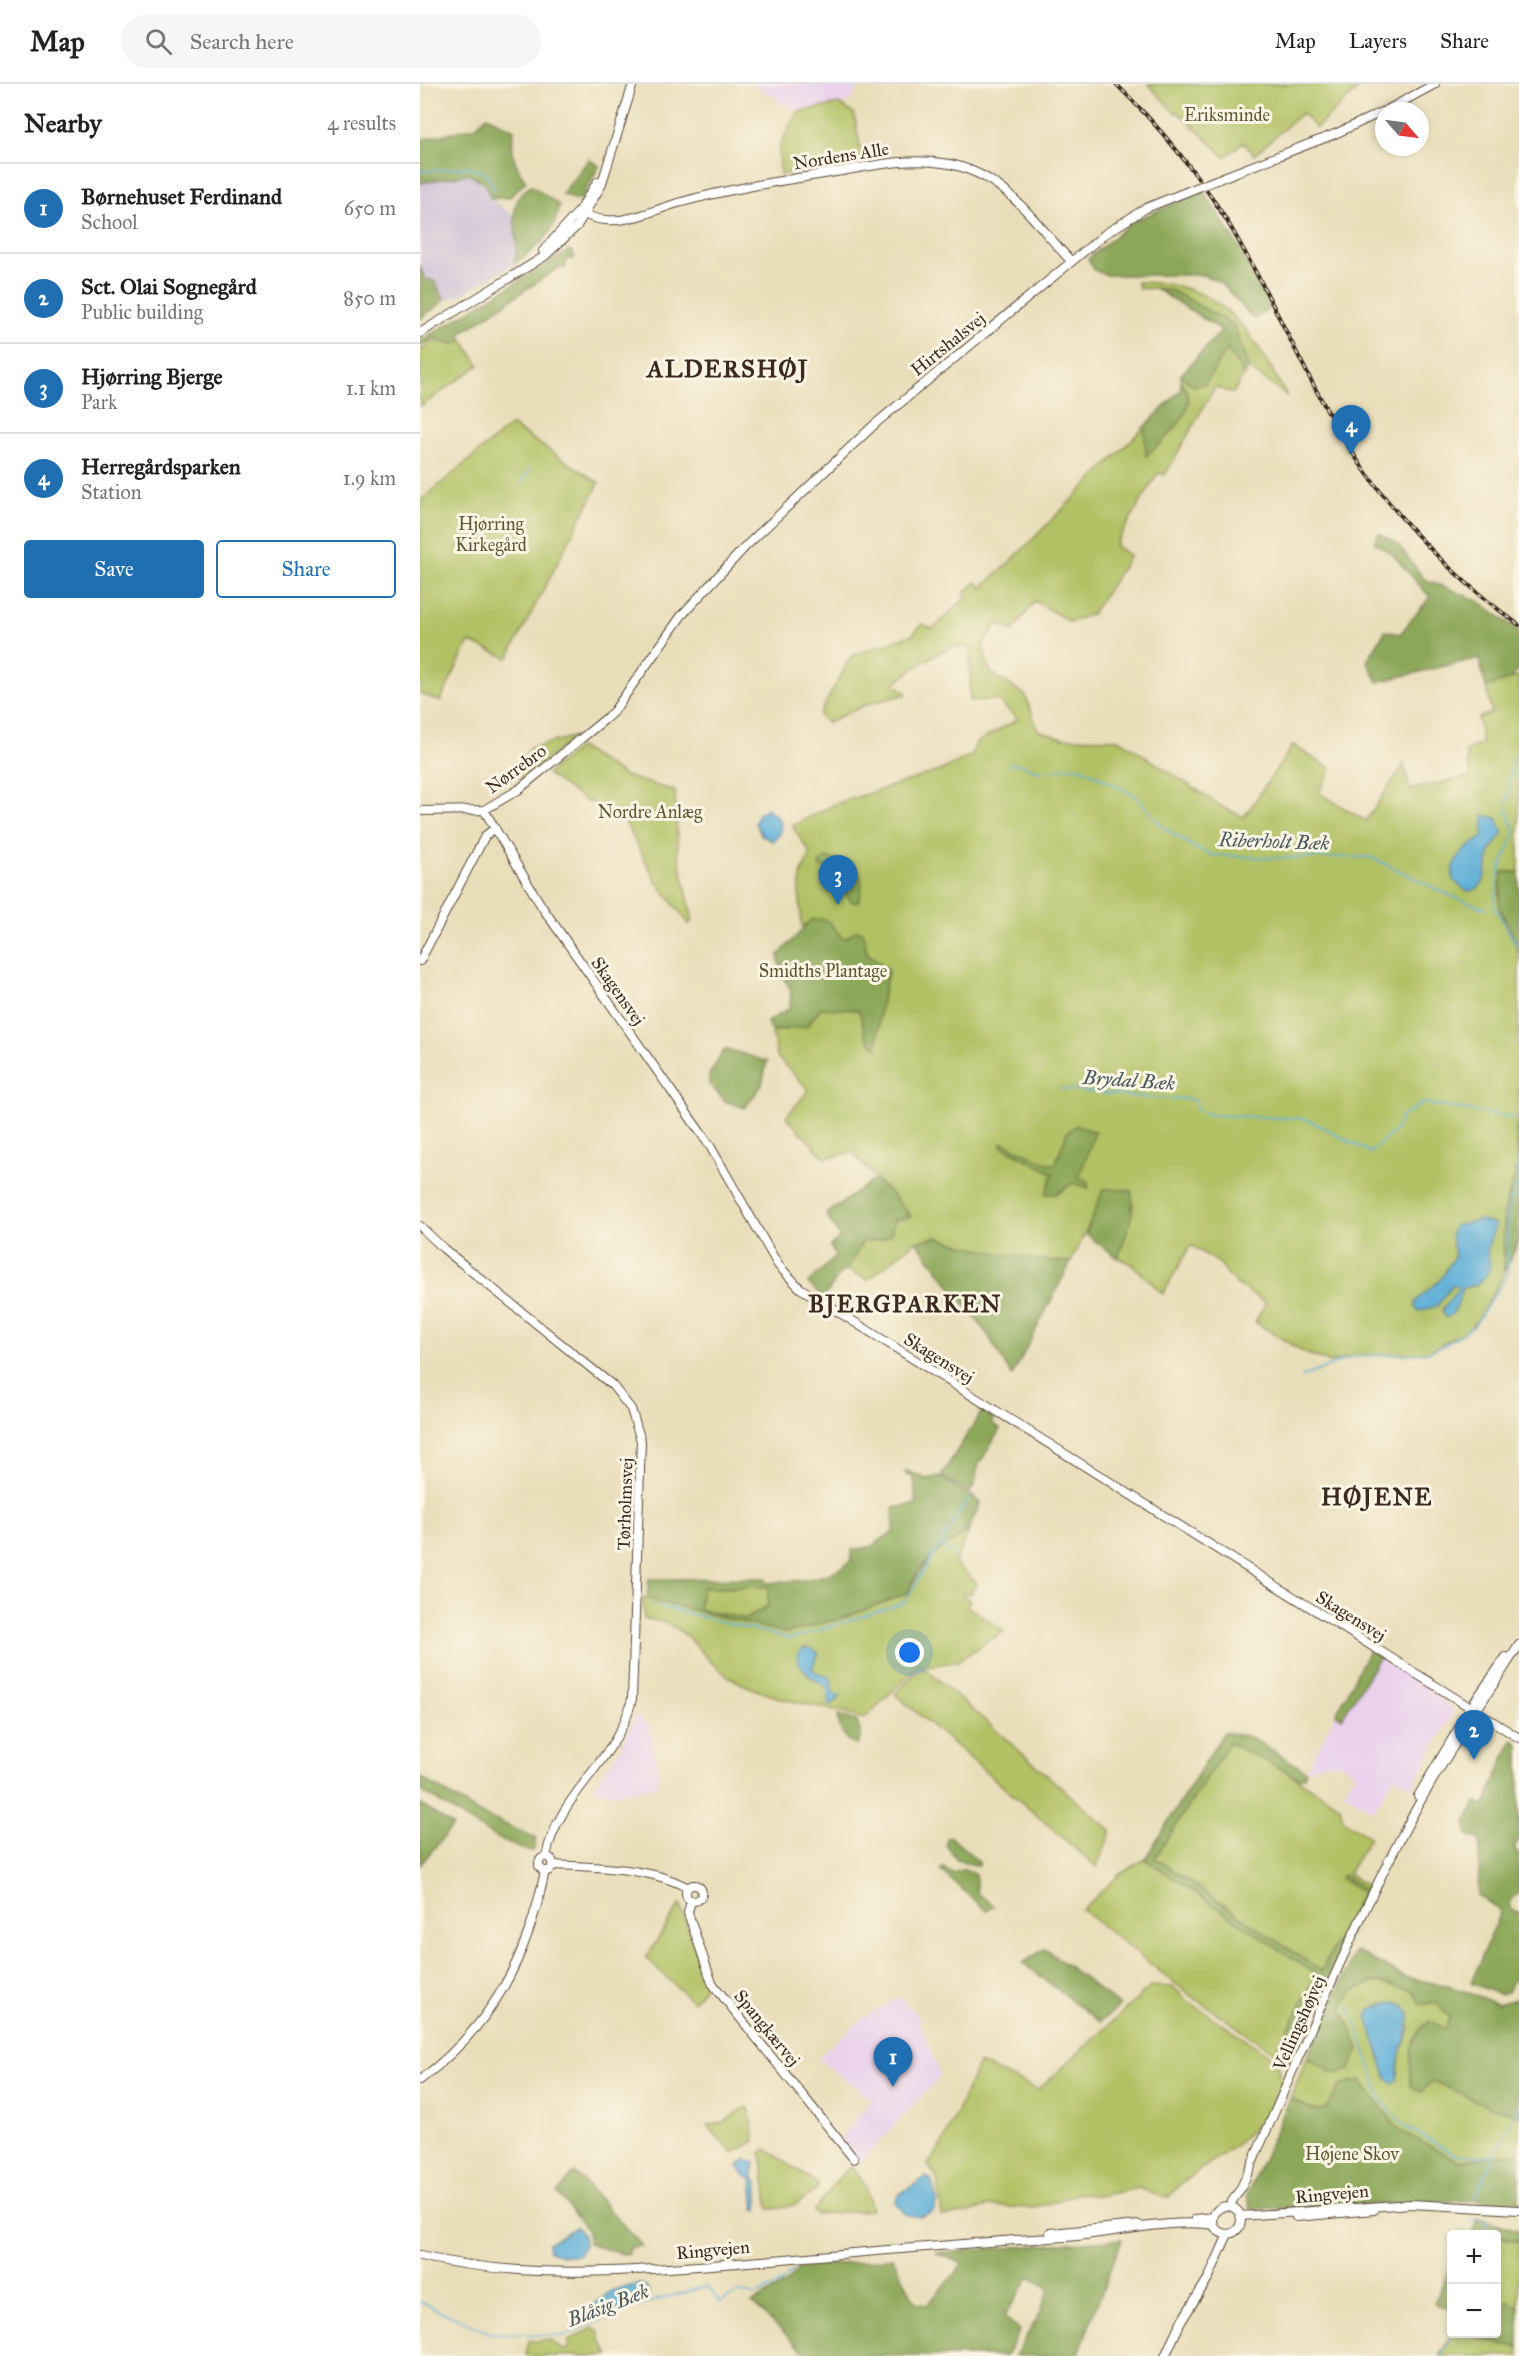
<!DOCTYPE html>
<html lang="en">
<head>
<meta charset="utf-8">
<style>
	:root { --surface:#fff; --page:#f6f6f6; --text:#222; --muted:#767676; --line:#e0e0e0; --accent:#1f6fb2 }
	body { margin:0; font-family:"IM FELL Great Primer",serif; background:var(--page); color:var(--text) }
	.controls { position:absolute; right:18px; bottom:18px; display:grid; overflow:hidden; border-radius:6px; box-shadow:0 3px 9px #0003 }
	.controls button { width:54px; height:54px; display:grid; place-items:center; padding:0; border:0; border-bottom:2px solid var(--line); background:var(--surface); color:var(--text); font:30px sans-serif }
	.compass { position:absolute; left:955px; top:18px; width:54px; height:54px; border-radius:50%; background:var(--surface); box-shadow:0 3px 9px #0003; rotate:118deg }
	.you { position:absolute; left:490px; top:1569px; width:21px; height:21px; margin:-15px; border:4px solid #fff; border-radius:50%; background:#1a73e8; box-shadow:0 0 0 9px #1a73e833 }
	.badge { display:grid; place-items:center; width:39px; height:39px; border-radius:50%; background:var(--accent); color:#fff; font-size:20px; font-weight:700 }
	.pin { position:absolute; translate:-50% -50px; filter:drop-shadow(0 2px 3px #0008) }
	.pin::after { content:''; position:absolute; top:32px; width:21px; height:18px; background:inherit; clip-path:polygon(0 0,100% 0,50% 100%) }
	.list { margin:0; padding:0; list-style:none }
	h2 { display:flex; justify-content:space-between; align-items:center; height:78px; margin:0; padding:0 24px; font-size:26px }
	h2 small { font-size:20px; font-weight:400; color:var(--muted) }
	.list li { display:grid; grid-template-columns:39px 1fr auto; gap:18px; align-items:center; box-sizing:border-box; height:90px; padding:0 24px; border-top:2px solid var(--line) }
	.list b { display:block; font-size:22px; white-space:nowrap }
	.list p { margin:0; font-size:20px; white-space:nowrap; color:var(--muted) }
	.list em { font-size:20px; font-style:normal; color:var(--muted) }
	.actions { display:flex; gap:12px; padding:18px 24px }
	.actions a { flex:1; padding:14px 0; border:2px solid var(--accent); border-radius:6px; text-align:center; font-size:21px; color:var(--accent) }
	.actions .main { background:var(--accent); color:#fff }
	.icon { flex:none; width:33px; height:33px; fill:none; stroke:currentColor; stroke-width:2; stroke-linecap:round; stroke-linejoin:round }
	.map { position:relative; flex:none; width:1099px; height:2272px; overflow:hidden }
	header { display:flex; align-items:center; gap:36px; box-sizing:border-box; height:84px; padding:0 30px; background:var(--surface); border-bottom:2px solid var(--line) }
	header strong { font-size:28px }
	nav { display:flex; gap:33px; margin-inline-start:auto; font-size:21px }
	.search { width:420px; height:54px; background:var(--page); display:flex; align-items:center; gap:15px; box-sizing:border-box; padding:0 21px; border-radius:33px; color:var(--muted); font-size:22px }
	main { display:flex }
	aside { flex:1; background:var(--surface) }
	.map>svg:first-child { display:block }
	.built { fill:#ead1ec }
	.industrial { fill:#cabfd6 }
	.green { fill:#b1c163; stroke:#767640; stroke-width:1.5; fill-rule:evenodd }
	.forest { fill:#8ca759; stroke:#64683c; stroke-width:1.5; fill-rule:evenodd }
	.water { fill:#5dafd8; stroke:#4c6c7b; stroke-width:1.5 }
	.lines { fill:none; stroke-linecap:round; stroke-linejoin:round }
	.stream { stroke:#5dafd8; stroke-width:1.5 }
	.secondary-casing { stroke:#554535; stroke-width:10 }
	.primary-casing { stroke:#554535; stroke-width:10 }
	.secondary { stroke:#fff; stroke-width:8 }
	.primary { stroke:#fff; stroke-width:8 }
	.rail-casing { stroke:#3b2a1e; stroke-width:4 }
	.rail { stroke:#fcf5e5; stroke-width:1.5; stroke-dasharray:4.5; stroke-linecap:butt }
	.secondary-bridge-casing { stroke:#554535; stroke-width:10; stroke-linecap:butt }
	.secondary-bridge { stroke:#fff; stroke-width:8 }
	.labels { text-anchor:middle; stroke-width:6; stroke-linejoin:round; paint-order:stroke }
	.park-label { font-size:18px; fill:#5e5733; stroke:#fcf5e5 }
	.street-label { font-size:18px; fill:#3b2a1e; stroke:#fcf5e5 }
	.water-label { font-size:20px; font-style:italic; fill:#47595f; stroke:#fcf5e5 }
	.district-label { font-size:24px; font-weight:bold; letter-spacing:1.5px; fill:#3b2a1e; stroke:#fcf5e5 }
</style>
</head>
<body>
<header>
<strong>Map</strong>
<div class="search"><svg class="icon" aria-label="search" viewBox="0 0 24 24"><circle cx="10" cy="10" r="6"/><path d="M15 15l6 6"/></svg>Search here</div>
<nav><a>Map</a><a>Layers</a><a>Share</a></nav>
</header>
<main>
<aside>
<h2>Nearby<small>4 results</small></h2>
<ul class="list">
<li><span class="badge">1</span><div><b>Børnehuset Ferdinand</b><p>School</p></div><em>650 m</em></li>
<li><span class="badge">2</span><div><b>Sct. Olai Sognegård</b><p>Public building</p></div><em>850 m</em></li>
<li><span class="badge">3</span><div><b>Hjørring Bjerge</b><p>Park</p></div><em>1.1 km</em></li>
<li><span class="badge">4</span><div><b>Herregårdsparken</b><p>Station</p></div><em>1.9 km</em></li>
</ul>
<div class="actions"><a class="main">Save</a><a>Share</a></div>
</aside>
<div class="map">
<svg width="1099" height="2272" viewBox="0 0 1099 2272">
	<rect width="100%" height="100%" fill="#fcf5e5"/>
	<filter id="ink" filterUnits="userSpaceOnUse"><feTurbulence type="fractalNoise" baseFrequency=".0167" numOctaves="2"/><feDisplacementMap in="SourceGraphic" scale="12" xChannelSelector="R" yChannelSelector="G"/><feConvolveMatrix kernelMatrix="1 2 1 2 8 2 1 2 1" color-interpolation-filters="sRGB"/></filter>
	<filter id="wash" filterUnits="userSpaceOnUse"><feTurbulence type="fractalNoise" baseFrequency=".008" numOctaves="4" result="noise"/><feDisplacementMap in="SourceGraphic" scale="24" xChannelSelector="R" yChannelSelector="G"/><feGaussianBlur stdDeviation="1.35" result="paint"/><feColorMatrix in="noise" values="0 0 0 0 0 0 0 0 0 0 0 0 0 0 0 0 0 1.4 0 .05"/><feComposite in="paint" operator="in"/></filter>
	<g filter="url(#wash)">
		<rect width="100%" height="100%" fill="#e9deba"/>
		<!-- built -->
		<path class="built" d="M332,0H442L428,19L375,26Z
			M960,1573L1007,1604L1032,1623L1033,1629L992,1703L975,1692L954,1727L923,1708L936,1689L920,1679H902L886,1687L916,1630L922,1633Z
			M216,1631L229,1642L233,1654L239,1701L195,1710L172,1705L201,1664Z
			M480,1913L497,1931L520,1992L440,2079L421,2054L452,2015L397,1974L445,1933Z"/>
		<!-- industrial -->
		<path class="industrial" d="M48,90L61,95L70,108L71,115L95,133L97,171L93,181L40,211L25,216L14,197L5,195L0,182V99Z"/>
		<!-- green -->
		<path class="green" d="M728,0H936L940,3L896,44L882,29L834,71L823,58L805,73L758,28L755,29Z
			M419,20L434,30L443,78L360,91L359,63L377,28Z
			M717,198C804,198 829,244 867,312L828,284L813,309L795,303L745,391L738,389L695,461L710,472L672,530L650,538L615,517L593,547L577,539L563,562L570,588L605,611L618,646L643,654L699,655L804,724L824,733L873,661L911,685L899,709L946,737L984,680L990,706L1050,692L1046,666L1062,660L1058,634L1072,629L1066,603L1099,592V788H1082C1079,806 1077,823 1085,840C1091,852 1098,861 1099,875L1098,1082L1086,1120L1084,1190L1059,1234L1048,1246L1006,1269L935,1272L911,1279L883,1268L835,1238L846,1219L815,1199L799,1179L771,1161L743,1210L712,1180L698,1174L703,1159L699,1106L683,1105L678,1122L651,1178L612,1176L562,1168L517,1153L496,1157L448,1196L427,1186L443,1157L461,1156L474,1136L491,1132C472,1110 451,1092 433,1068L405,1074L366,1033L389,1006L357,973L352,948L387,942L401,924L439,926C443,938 444,957 457,963L460,925L468,888L447,870L443,848H435L426,854H422C410,839 399,828 382,843L379,807L382,787L391,770L372,742L415,720L519,687L552,671L556,659L598,635L577,616L550,617V563C523,558 495,585 474,599L487,610L448,620L406,639L399,631L432,571L492,551L502,540L513,545L547,512L544,509L556,498L562,503L591,477L761,306V291L802,246L735,204L719,205Z
			M43,256L59,281L0,323V267L14,258L36,260Z
			M91,341L179,399L88,574L49,558L20,617L0,610V417Z
			M156,652L102,695L94,690L110,664Z
			M159,663L205,692L255,707L258,770L273,837L269,840L236,797L204,736L189,725L166,717L127,690Z
			M549,1446L535,1480L557,1499L550,1510L545,1508L543,1512L550,1516L547,1522L584,1547L536,1578L497,1583L444,1635C439,1634 434,1630 428,1629C390,1621 346,1614 313,1595C276,1574 273,1538 224,1535L223,1514L366,1549L426,1533L488,1509C503,1476 520,1465 549,1446Z
			M349,1503L348,1522L326,1535L279,1525L281,1504Z
			M506,1585L691,1747L677,1783L475,1610L496,1588Z
			M804,1648L920,1722L923,1736L950,1754L928,1789L948,1803L873,1976L855,1969L770,1911L662,1826L700,1790L725,1775Z
			M260,1820L287,1900L273,1918L226,1874Z
			M954,1898C974,1902 1002,1905 1017,1918C1023,1923 1023,1928 1030,1931L1013,1996L1070,2023L1099,2031V2069L1038,2077L979,2046L941,1996L920,2001L908,2025L894,2026L870,2015L887,1973L914,1990L939,1965L922,1924L932,1907ZM948,1929L991,1942L980,1969L978,1992L967,1995Z
			M731,1902L753,1903L768,1917L856,1976L862,1999L842,2040H838L815,2062L761,2099L749,2113L739,2112L719,2104L678,2112L660,2109L614,2124L570,2122L546,2129L522,2132L517,2094L508,2081L522,2061L559,1979L618,2006Z
			M326,2023L329,2024L335,2057L312,2069L287,2041L303,2039Z
			M346,2065L398,2100V2104C382,2118 370,2125 349,2125L341,2069Z
			M430,2083C443,2090 448,2112 452,2126L396,2130L393,2126C408,2113 414,2095 430,2083Z
			M1076,2152L1099,2158V2222L1077,2215Z
			M173,2244L179,2247L180,2256L190,2272H107L106,2270L109,2257L130,2256L143,2266L149,2265V2256Z
			M1032,2250H1043L1099,2264V2272H1019Z"/>
		<!-- forest -->
		<path class="forest" d="M67,32L94,46C90,66 94,81 106,97L90,113L71,115L65,99L48,90L0,99V56L55,43Z
			M169,75L179,82L161,115L156,116L142,110Z
			M111,101L139,121C135,154 117,162 93,181C103,160 88,135 98,115C100,110 107,105 111,101Z
			M783,107L821,166L851,223L834,235L799,197L782,191H687L675,187L668,175L712,138Z
			M150,166L155,173L152,176L146,174L145,184H138L40,250L43,256L36,260L15,255L0,262V257Z
			M0,182L5,195L14,197L25,216L0,235Z
			M735,204L753,207L814,241L828,284L824,291L807,265L785,300L773,302L761,291L802,246Z
			M761,298C785,325 744,355 726,372L724,344L761,306Z
			M959,449L977,459L1004,495L1057,516L1099,547V585L1090,595L1066,603L1059,574L958,598L947,577L965,547L980,550L1010,513L972,470L954,458Z
			M406,774C432,779 450,788 438,818H432L419,801L423,788L413,780L403,784L399,782L400,778Z
			M1082,788H1099V875L1098,863L1079,823Z
			M401,835L409,838L422,854H426L437,846L443,848L447,869L468,885L460,925L457,963C444,958 443,938 439,926L401,924L387,942L352,947L347,938L370,924L371,905L362,892L358,872L391,836Z
			M304,966C319,966 331,974 347,977L342,1001L325,1024L305,1017L289,1000V991Z
			M1099,1036V1156L1084,1190V1130L1098,1082L1096,1046Z
			M656,1041L675,1048L659,1093L667,1097L669,1104L653,1099L636,1110H626L633,1089L581,1062L582,1058L627,1079L635,1080L647,1049Z
			M454,1096L472,1110L491,1133L474,1136L471,1150L461,1156L443,1157L427,1186L421,1188L404,1214L388,1199L416,1172L410,1162L420,1153L406,1130Z
			M683,1105L711,1106C717,1130 705,1151 698,1174L666,1150Z
			M517,1153C562,1168 604,1176 651,1178L592,1292L568,1251L496,1157Z
			M562,1327L573,1335V1340L580,1345L558,1382L555,1400L550,1408L521,1392Z
			M486,1387L507,1395L518,1392L554,1413L560,1420L547,1448L516,1468L497,1488L488,1509L426,1533L366,1549L227,1515L229,1495L345,1494L347,1499C380,1496 403,1498 431,1477L432,1466L450,1463L474,1447L473,1424L496,1420L494,1394L485,1389ZM348,1503V1522L326,1535L279,1525L282,1504Z
			M949,1566L960,1573L922,1634L916,1630Z
			M418,1631L437,1637L441,1650L438,1661C425,1660 418,1642 418,1631Z
			M804,1648L831,1653L886,1687L884,1693L879,1694L809,1659L735,1774L901,1887L942,1808L920,1794L924,1791L946,1806L937,1833L873,1976L855,1969L897,1891L725,1775Z
			M1092,1656L1099,1660V1755L1094,1764L1099,1772V1810L1092,1813L1090,1819L1092,1826L1099,1829V1883L1088,1908L1079,1910L1051,1899L1081,1826L1058,1812L1060,1756L1047,1751L1046,1739L1056,1718L1064,1722Z
			M0,1693L59,1729L116,1754L113,1767C88,1767 25,1720 0,1706Z
			M0,1720L33,1742L0,1781Z
			M531,1753L559,1778V1782L537,1776L526,1761L527,1754Z
			M523,1784L533,1789L545,1785L555,1789L557,1809L574,1822L567,1827L520,1786Z
			M624,1865L628,1867L700,1922L680,1938L603,1879Z
			M936,1867L985,1893L1036,1904L1078,1920L1095,1915L1099,1918V2031L1070,2023L1013,1997L1001,2008L991,2002C990,1978 987,1951 1010,1937L1025,1945L1030,1932L1024,1929L1017,1918L1001,1921L993,1907L955,1898L932,1907L922,1924L939,1965L929,1986L914,1990L887,1973Z
			M941,1996L979,2046L1038,2077L1099,2069V2121L1061,2116L831,2125L827,2111L870,2015L894,2026L907,2025L920,2001Z
			M155,2088L222,2162L210,2163L207,2171L168,2160V2147L137,2109Z
			M1058,2134L1099,2146V2158L1076,2150H1053Z
			M702,2155L658,2272H595L620,2229L629,2205L610,2192L584,2233L600,2246L586,2272H389L332,2219L365,2200L379,2184L473,2174L496,2219L507,2221L543,2180L516,2169Z
			M1031,2181V2226L1014,2219Z
			M1077,2215L1099,2222V2264L1043,2250H1076Z"/>
		<!-- water -->
		<path class="water" d="M347,724L361,737L360,750L353,757L342,752L335,739L338,730Z
			M1064,731L1077,734L1083,750C1079,755 1074,760 1071,766C1063,781 1072,806 1047,807L1033,796C1029,776 1048,762 1063,753Z
			M1059,1136L1076,1140L1067,1164L1070,1183L1067,1190L1056,1201L1043,1204C1039,1216 1037,1230 1025,1234L1022,1226L1039,1204L1033,1200L1017,1222L999,1227L995,1222L996,1217L1021,1195L1035,1171L1031,1151L1034,1142Z
			M383,1564H391L399,1569L392,1584L394,1587L411,1594L413,1609L421,1613L411,1621L408,1619V1604L390,1592L378,1579V1570Z
			M972,1918C1001,1920 986,1952 981,1968C977,1976 979,1987 977,1996L973,1999L967,1995L947,1933L950,1925Z
			M326,2075L335,2078L333,2091L338,2101V2126H335L332,2094L326,2093L317,2082Z
			M506,2093L511,2095L517,2117L513,2128L500,2133L485,2131L475,2118L478,2111Z
			M156,2143L163,2150L164,2162L159,2171H142L129,2167L128,2159Z
			M219,2200L226,2202L229,2208L224,2216L160,2240L157,2238V2234L191,2207Z"/>
		<g class="lines">
			<!-- stream -->
			<path class="stream" d="M0,88L47,83L66,89L75,106
				M102,399L110,385
				M588,681C605,677 607,686 621,687C635,688 648,680 662,684L716,712L743,743L775,764L793,771L845,774L951,773L1031,812L1066,825
				M1087,720L1093,677L1099,672
				M1087,725L1095,748L1079,789L1074,822L1099,864
				M640,1005L729,1014L771,1015L776,1018V1025L790,1031L887,1035L951,1069L977,1044L980,1034L1003,1019L1096,1034
				M1020,1264L1054,1242L1088,1190L1087,1127L1097,1100L1099,1077
				M882,1293L935,1272L1006,1269L1018,1264
				M521,1461L535,1472
				M231,1520L371,1555L484,1519L550,1412
				M929,1924L937,1942L961,2015L983,2041L1038,2072H1074
				M1054,2115L1099,2021
				M1051,2135L1068,2137L1062,2150
				M0,2167H2
				M0,2218L70,2249L143,2252L210,2224L287,2202L300,2218L317,2209L336,2211L360,2200L373,2186
				M1021,2272L1033,2250"/>
		</g>
	</g>
	<g filter="url(#ink)">
		<g class="lines">
			<!-- secondary casing -->
			<g class="secondary-casing">
				<path id="secondary" d="M965,27L1015,0
					M796,96L915,50L964,27
					M166,131C197,145 228,128 258,119C308,105 359,97 410,89C447,83 486,73 523,79C540,81 560,89 574,99C604,119 626,151 651,177
					M64,726L122,823L290,1062L358,1181L380,1204L1099,1654
					M0,727L64,726L98,706L184,636L194,627L262,531L326,462L455,340L685,150L726,124L771,106
					M0,877L65,752L75,744
					M0,1142L24,1165L192,1301L211,1325L221,1357L212,1615C198,1677 137,1710 126,1773
					M998,1712L1055,1617L1086,1573
					M119 1780a7 7 0 1 1 14 0a7 7 0 1 1-14 0Z
					M132,1781C173,1783 232,1783 268,1804
					M266 1809a8 8 0 1 1 16 0a8 8 0 1 1-16 0Z
					M271,1816L268,1829L292,1899L434,2075
					M0,1996C73,1941 107,1875 125,1787
					M793 2136a14 14 0 1 1 28 0a14 14 0 1 1-28 0Z
					M809,2122L821,2104C878,1978 929,1848 995,1727C1026,1670 1064,1616 1099,1561
					M820,2132L991,2120L1099,2126
					M876,2133L954,2126
					M776,2135L793,2133
					M630,2149L719,2141
					M0,2172C114,2198 228,2186 342,2177C443,2168 544,2159 645,2153C690,2150 751,2134 794,2141
					M745,2272L761,2238L789,2193L808,2150"/>
			</g>
			<!-- primary casing -->
			<g class="primary-casing">
				<path id="primary" d="M123,167L159,127L177,98
					M0,249L125,172L157,142L181,102L213,0"/>
			</g>
			<!-- secondary -->
			<use href="#secondary" class="secondary"/>
			<!-- primary -->
			<use href="#primary" class="primary"/>
			<!-- rail casing -->
			<g class="rail-casing">
				<path id="rail" d="M696,0C738,41 776,87 807,137C852,211 884,292 930,365C975,434 1033,493 1099,541"/>
			</g>
			<!-- rail -->
			<use href="#rail" class="rail"/>
			<!-- secondary-bridge casing -->
			<g class="secondary-bridge-casing">
				<path id="secondary-bridge" d="M771,106L796,96"/>
			</g>
			<!-- secondary-bridge -->
			<use href="#secondary-bridge" class="secondary-bridge"/>
		</g>
	</g>
	<g class="labels">
		<!-- park labels -->
		<g class="park-label">
			<text x="807" y="37">Eriksminde</text>
			<text x="71" y="446">Hjørring<tspan x="71" dy="21">Kirkegård</tspan></text>
			<text x="230" y="734">Nordre Anlæg</text>
			<text x="403" y="893">Smidths Plantage</text>
			<text x="932" y="2076">Højene Skov</text>
		</g>
		<!-- street labels -->
		<g class="street-label">
			<text transform="translate(421 72) rotate(-9)" y="6">Nordens Alle</text>
			<text transform="translate(528 260) rotate(-39)" y="6">Hirtshalsvej</text>
			<text transform="translate(96 685) rotate(-36)" y="6">Nørrebro</text>
			<text transform="translate(198 907) rotate(55)" y="6">Skagensvej</text>
			<text transform="translate(519 1274) rotate(32)" y="6">Skagensvej</text>
			<text transform="translate(205 1420) rotate(-88)" y="6">Tørholmsvej</text>
			<text transform="translate(931 1532) rotate(32)" y="6">Skagensvej</text>
			<text transform="translate(879 1939) rotate(-66)" y="6">Vellingshøjvej</text>
			<text transform="translate(347 1944) rotate(51)" y="6">Spangkærvej</text>
			<text transform="translate(912 2110) rotate(-5)" y="6">Ringvejen</text>
			<text transform="translate(293 2166) rotate(-5)" y="6">Ringvejen</text>
		</g>
		<!-- water labels -->
		<g class="water-label">
			<text transform="translate(854 757) rotate(2)" y="7">Riberholt Bæk</text>
			<text transform="translate(709 996) rotate(4)" y="7">Brydal Bæk</text>
			<text transform="translate(188 2221) rotate(-21)" y="7">Blåsig Bæk</text>
		</g>
		<!-- district labels -->
		<g class="district-label">
			<text x="308" y="293">ALDERSHØJ</text>
			<text x="485" y="1228">BJERGPARKEN</text>
			<text x="957" y="1421">HØJENE</text>
		</g>
	</g>
</svg>
<div class="controls">
<button>+</button>
<button>−</button>
</div>
<svg class="compass" viewBox="-18 -18 36 36"><path d="M0-13l5 13h-10z" fill="#e53935"/><path d="M0 13l5-13h-10z" fill="#767676"/></svg>
<div class="you"></div>
<div class="pin badge" style="left:473px;top:2003px">1</div>
<div class="pin badge" style="left:1054px;top:1676px">2</div>
<div class="pin badge" style="left:418px;top:821px">3</div>
<div class="pin badge" style="left:931px;top:371px">4</div>
</div>
</main>
</body>
</html>
